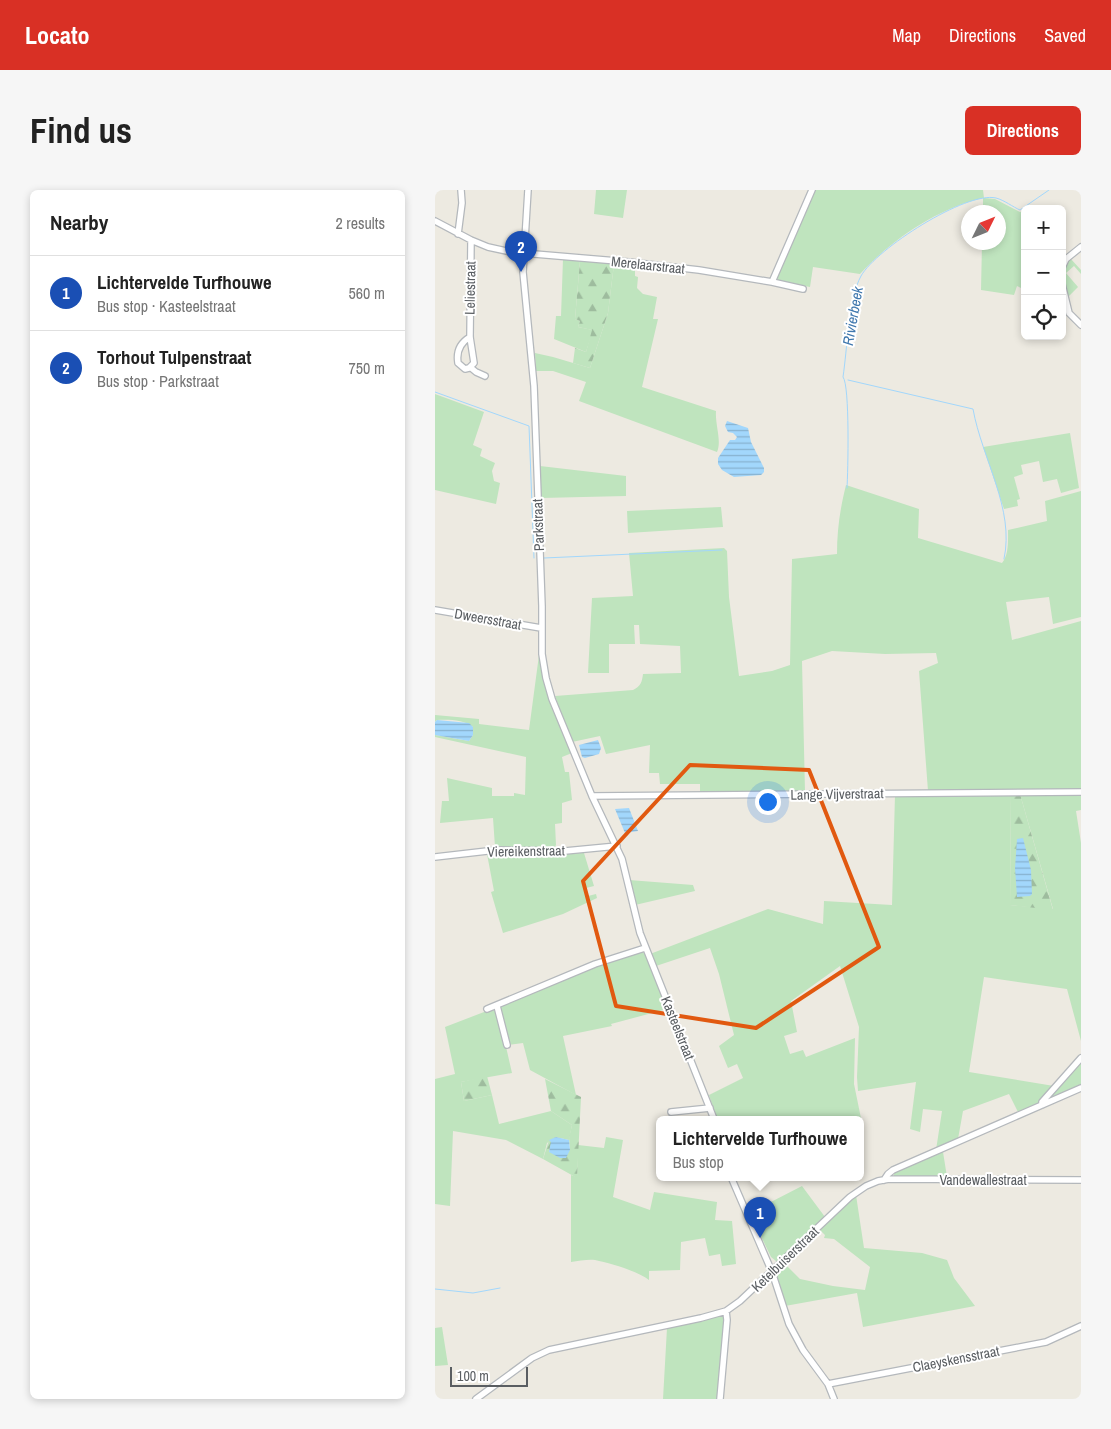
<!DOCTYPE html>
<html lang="en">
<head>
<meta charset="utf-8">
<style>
	:root { --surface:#fff; --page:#f6f6f6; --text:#222; --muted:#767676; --line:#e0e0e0; --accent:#d93025 }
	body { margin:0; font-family:"Archivo Narrow",sans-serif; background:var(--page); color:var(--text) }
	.controls { position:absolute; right:15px; top:15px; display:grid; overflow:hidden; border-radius:8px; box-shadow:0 2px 8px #0003 }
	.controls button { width:45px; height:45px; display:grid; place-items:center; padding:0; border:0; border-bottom:1px solid var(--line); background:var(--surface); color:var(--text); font:25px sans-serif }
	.compass { position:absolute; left:526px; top:15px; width:45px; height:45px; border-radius:50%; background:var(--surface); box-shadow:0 2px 8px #0003; rotate:47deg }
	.scale { position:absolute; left:15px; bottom:12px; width:78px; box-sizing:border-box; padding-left:5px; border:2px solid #5a5e62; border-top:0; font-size:14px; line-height:18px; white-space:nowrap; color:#5a5e62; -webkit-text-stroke:4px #fff; paint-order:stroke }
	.you { position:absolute; left:332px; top:611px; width:18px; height:18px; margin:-12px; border:4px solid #fff; border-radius:50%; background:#1a73e8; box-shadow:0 0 0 8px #1a73e833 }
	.badge { display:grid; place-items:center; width:32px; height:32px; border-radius:50%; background:var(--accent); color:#fff; font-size:16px; font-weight:700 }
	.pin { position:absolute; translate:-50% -41px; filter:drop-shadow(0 1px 2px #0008) }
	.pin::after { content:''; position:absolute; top:26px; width:18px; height:15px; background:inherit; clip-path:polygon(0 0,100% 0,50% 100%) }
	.popup { position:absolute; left:221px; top:926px; width:208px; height:65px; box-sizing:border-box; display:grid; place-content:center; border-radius:8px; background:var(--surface); filter:drop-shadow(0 1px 4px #0005); font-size:16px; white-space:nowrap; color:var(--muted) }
	.popup b { font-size:19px; color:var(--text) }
	.popup::after { content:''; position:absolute; left:50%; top:100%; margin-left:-10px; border:10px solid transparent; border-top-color:var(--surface) }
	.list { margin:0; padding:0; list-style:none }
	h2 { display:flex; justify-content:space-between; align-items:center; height:65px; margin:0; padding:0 20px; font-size:21px }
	h2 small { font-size:16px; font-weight:400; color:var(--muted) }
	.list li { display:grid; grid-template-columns:32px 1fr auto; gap:15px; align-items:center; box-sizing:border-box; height:75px; padding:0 20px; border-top:1px solid var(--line) }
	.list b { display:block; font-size:19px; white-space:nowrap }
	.list p { margin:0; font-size:16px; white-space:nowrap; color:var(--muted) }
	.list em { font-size:16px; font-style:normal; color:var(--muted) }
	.icon { flex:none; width:28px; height:28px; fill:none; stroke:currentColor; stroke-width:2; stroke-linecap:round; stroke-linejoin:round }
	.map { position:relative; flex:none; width:646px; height:1209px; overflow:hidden; border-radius:8px }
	header { display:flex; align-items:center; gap:30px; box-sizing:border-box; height:70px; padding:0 25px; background:var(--accent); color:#fff }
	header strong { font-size:24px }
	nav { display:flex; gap:28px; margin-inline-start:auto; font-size:18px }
	.intro { display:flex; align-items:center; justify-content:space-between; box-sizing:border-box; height:120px; padding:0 30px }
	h1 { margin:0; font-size:35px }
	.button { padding:12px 22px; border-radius:8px; background:var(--accent); color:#fff; font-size:18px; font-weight:700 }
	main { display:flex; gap:30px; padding:0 30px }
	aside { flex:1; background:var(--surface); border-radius:8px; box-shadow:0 2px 8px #0003 }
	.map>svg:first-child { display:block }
	.green { fill:#bfe4be }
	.forest { fill:url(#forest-firs) }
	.water { fill:url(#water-rules) }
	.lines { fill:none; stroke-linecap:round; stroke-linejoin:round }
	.stream { stroke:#a2d7fc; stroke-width:1 }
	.minor-casing { stroke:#b4b8bc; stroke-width:8 }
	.minor { stroke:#fff; stroke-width:5.5 }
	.marked { fill:none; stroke:#e15910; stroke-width:4; stroke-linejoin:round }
	.labels { text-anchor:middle; stroke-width:4; stroke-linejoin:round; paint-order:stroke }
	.street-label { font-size:14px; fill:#5a5e62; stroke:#fff }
	.water-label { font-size:15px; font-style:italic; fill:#4078ae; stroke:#fff }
</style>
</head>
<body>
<header>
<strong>Locato</strong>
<nav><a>Map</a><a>Directions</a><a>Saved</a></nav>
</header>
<div class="intro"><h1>Find us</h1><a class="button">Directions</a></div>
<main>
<aside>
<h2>Nearby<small>2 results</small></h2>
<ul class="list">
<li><span class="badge" style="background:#1a4fb4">1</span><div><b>Lichtervelde Turfhouwe</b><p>Bus stop · Kasteelstraat</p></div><em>560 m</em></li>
<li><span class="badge" style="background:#1a4fb4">2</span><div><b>Torhout Tulpenstraat</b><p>Bus stop · Parkstraat</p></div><em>750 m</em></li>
</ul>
</aside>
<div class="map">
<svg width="646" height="1209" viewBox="0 0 646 1209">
	<defs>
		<pattern id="forest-firs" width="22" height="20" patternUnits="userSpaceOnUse" patternTransform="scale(1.25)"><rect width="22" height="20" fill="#bfe4be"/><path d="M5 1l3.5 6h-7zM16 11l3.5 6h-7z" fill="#9ebc9e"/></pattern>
		<pattern id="water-rules" width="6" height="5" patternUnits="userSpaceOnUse" patternTransform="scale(1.25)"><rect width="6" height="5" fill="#a2d7fc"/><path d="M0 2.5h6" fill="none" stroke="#87b2cf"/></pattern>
	</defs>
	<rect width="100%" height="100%" fill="#edeae1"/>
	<!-- green -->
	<path class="green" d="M161,0H192L188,28L159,24Z
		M379,0H548L549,8L560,9L585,22L589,21L590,100L582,96L579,105L546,100L547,53L564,52V22H548V8C503,18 456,50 425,84L378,77L375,97L340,90Z
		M635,68L646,80V84L639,76L631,83L643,97L631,109C630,95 625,79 635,68Z
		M128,69L145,71L140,129L145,131L143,137L158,140L151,162L119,149L121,126H126Z
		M179,74L200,76V86L203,87L202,98L208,104L222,107L218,129H223L207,197L281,221C280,235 287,251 282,262L144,211L151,192L118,181H101L100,163L118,167L155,178L173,123Z
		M0,204L49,222L38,255L47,259L45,266L60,273L57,281L59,291L65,293L61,314L0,300Z
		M635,243L644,298L626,303L622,289L608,292L604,271L586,275L588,284L579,287L585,309L582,310L583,316L569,319L548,257Z
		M105,276L191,286V306L106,308Z
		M411,295L484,319L483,348L567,373C574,365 573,350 573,340L612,331L610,311L646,301V427L618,434L614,407L571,412L577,450L646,431V599L493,601L484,481L503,473L501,463L450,464L397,461L367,471L370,602H265V594H225L224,583H214L215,555L171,564L165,546L137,552L120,506L198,500C206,496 207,492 208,484L246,483L245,456L205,454L204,435H199L200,454H174V483H153L157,408L198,406L194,363L289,358L292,361L294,407L304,486L337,481L355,475L357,369L402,364C402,340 405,319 411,295Z
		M286,317L288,337L193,343L192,321Z
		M104,465L116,516L137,563L127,567L130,582H134L137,610L127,613V633L120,634L121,655L119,658L60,657L58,628L5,633L7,611H14L12,588L57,598V606H79V603L90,605L91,567L0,547V545L34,551L38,545V537C30,530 13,529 2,530L0,532V525L44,529V534L94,540Z
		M646,603V620L641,621L646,653V851L632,799L549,787L534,882L619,896L601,915L584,924L574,904L528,921L523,949L501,960L507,921L488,919L485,942L475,939L481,892L423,901L422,887L424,837L405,776L356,811L362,842L349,846L355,864L368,860L371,867L420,848L419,894L429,943L425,945V929H282L274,905L308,888L302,874L293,878L284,856L299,845L284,784L275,758L221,776L215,764L333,719L388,734L389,711L457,715L460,605L576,604L575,715L618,719L585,604Z
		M107,662L119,664L149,663L159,696L151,698L153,706L161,704L162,708L128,724L68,743L56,702L59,701L52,664Z
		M194,690L258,695L260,701L200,715Z
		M206,761L211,765L232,819L176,834L177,836L128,846L141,905L95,880L88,853L73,855L65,818L67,816L158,776Z
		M62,817L77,883L26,892L29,911L57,905L64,934L116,921L137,935L134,950L121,947L112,953L108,969L71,950L18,941L15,1016L0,1014V889L20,884L10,837Z
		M646,872V897L617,909L618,903Z
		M171,947L188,950L178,1007L215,1020L219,1002L282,1012L280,1030L297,1031L301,1074L287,1076L285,1064L274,1066L270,1048L246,1052L245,1080L214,1081V1090C202,1081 175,1073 160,1070C153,1069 144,1071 136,1072V985L142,987L143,955L169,958Z
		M508,962L512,987L459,986V983L463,980Z
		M367,996L390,1027L344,1071H341L336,1067L312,1017L328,1008L332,1014Z
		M421,1005L429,1058L487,1063L512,1070L519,1088L540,1116L428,1137L422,1103L350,1116L339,1083L349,1073L365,1089L398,1096L430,1100L435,1077L399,1049L389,1048L390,1045L384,1039Z
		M288,1125L290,1129L283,1209H228L232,1138Z
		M7,1137L13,1175L0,1176V1138Z"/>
	<!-- forest -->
	<path class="forest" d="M145,71L179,74L173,123L155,178L138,173L140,158L151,162L157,140L143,137L145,131L140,129Z
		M576,604H585L618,720L575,715Z
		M52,886L57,905L29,911L26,892Z
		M110,889L146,907L142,988L108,969L114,950L117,951L114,962L135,960L134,948L137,935L116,921Z"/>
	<!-- water -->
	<path class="water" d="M292,231L313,238L316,252L329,278V282L326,285L299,287L287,280L283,274V268L295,250H300L302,247L298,243L293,242L290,236Z
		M2,530L34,533L38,537V545L34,551L0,545V532Z
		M163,550L166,558L164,564L150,568L147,567L144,555Z
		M194,618L203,641L190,643L180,619Z
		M588,648L596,680L597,704L595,706L582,707L580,678L582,649Z
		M121,947L134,950L135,960L131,968H125L114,962L116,952L114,950Z"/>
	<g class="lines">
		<!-- stream -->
		<path class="stream" d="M413,190L538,219C547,269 580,319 569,369
			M0,202L94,236L99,368
			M412,298C413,282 415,196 408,187C412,161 414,107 426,86C441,59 531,1 561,8C569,10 578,17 585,20L614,0
			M109,368L287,360
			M0,1099L38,1103L65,1098"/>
		<!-- minor casing -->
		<g class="minor-casing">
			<path id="minor" d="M93,0L88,82L99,196L107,416V464L111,488L117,509L157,606L187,669L205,743L279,929
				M0,31L36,50L53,57L76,62L194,72L264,80L337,92L377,0
				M23,44L27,13L26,0
				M627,78L631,69L646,57
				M337,92L368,99
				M627,94L634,123L646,135
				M35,147C25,153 21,161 23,173L30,179L34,178L39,173L35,147L36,50
				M35,177L41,182L50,186
				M0,420L106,438
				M157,606L646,602
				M0,667L61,660L130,661L182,656
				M62,816L72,855
				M52,819L160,774L210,758
				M607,915V912L646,868
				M236,922L275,918
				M296,987L337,1082L354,1134L368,1160L393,1194L399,1209
				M449,990L453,984L458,980L646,898
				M393,1194L611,1152L646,1136
				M41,1209L97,1168L114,1160L266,1128L291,1121L305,1111L415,1007L431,996L443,991L454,989L646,990
				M285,1209L292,1130L291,1121"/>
		</g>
		<!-- minor -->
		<use href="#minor" class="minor"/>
	</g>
	<!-- marked area -->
	<path class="marked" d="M255,575L374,580L444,757L321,838L181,816L148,691Z"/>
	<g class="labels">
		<!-- street labels -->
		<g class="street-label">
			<text transform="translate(213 75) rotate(6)" y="5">Merelaarstraat</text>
			<text transform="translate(35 98) rotate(-89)" y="5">Leliestraat</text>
			<text transform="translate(103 335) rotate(-92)" y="5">Parkstraat</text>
			<text transform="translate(53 429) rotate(10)" y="5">Dweersstraat</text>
			<text transform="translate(402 604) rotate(-1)" y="5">Lange Vijverstraat</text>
			<text transform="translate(91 661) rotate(-1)" y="5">Viereikenstraat</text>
			<text transform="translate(243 838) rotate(68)" y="5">Kasteelstraat</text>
			<text x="548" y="995">Vandewallestraat</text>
			<text transform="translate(350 1069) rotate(-44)" y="5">Ketelbuiserstraat</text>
			<text transform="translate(521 1169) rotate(-11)" y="5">Claeyskensstraat</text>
		</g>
		<!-- water labels -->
		<g class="water-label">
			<text transform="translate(418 126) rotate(-80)" y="5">Rivierbeek</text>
		</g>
	</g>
</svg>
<div class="controls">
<button>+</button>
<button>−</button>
<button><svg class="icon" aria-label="locate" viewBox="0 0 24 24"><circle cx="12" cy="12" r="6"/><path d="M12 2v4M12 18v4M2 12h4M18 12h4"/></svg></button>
</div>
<svg class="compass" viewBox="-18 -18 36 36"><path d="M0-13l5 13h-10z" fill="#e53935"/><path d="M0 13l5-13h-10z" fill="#767676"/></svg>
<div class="scale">100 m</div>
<div class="you"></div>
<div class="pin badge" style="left:325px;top:1048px;background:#1a4fb4">1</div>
<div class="popup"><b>Lichtervelde Turfhouwe</b>Bus stop</div>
<div class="pin badge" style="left:86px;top:82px;background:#1a4fb4">2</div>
</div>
</main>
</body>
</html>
